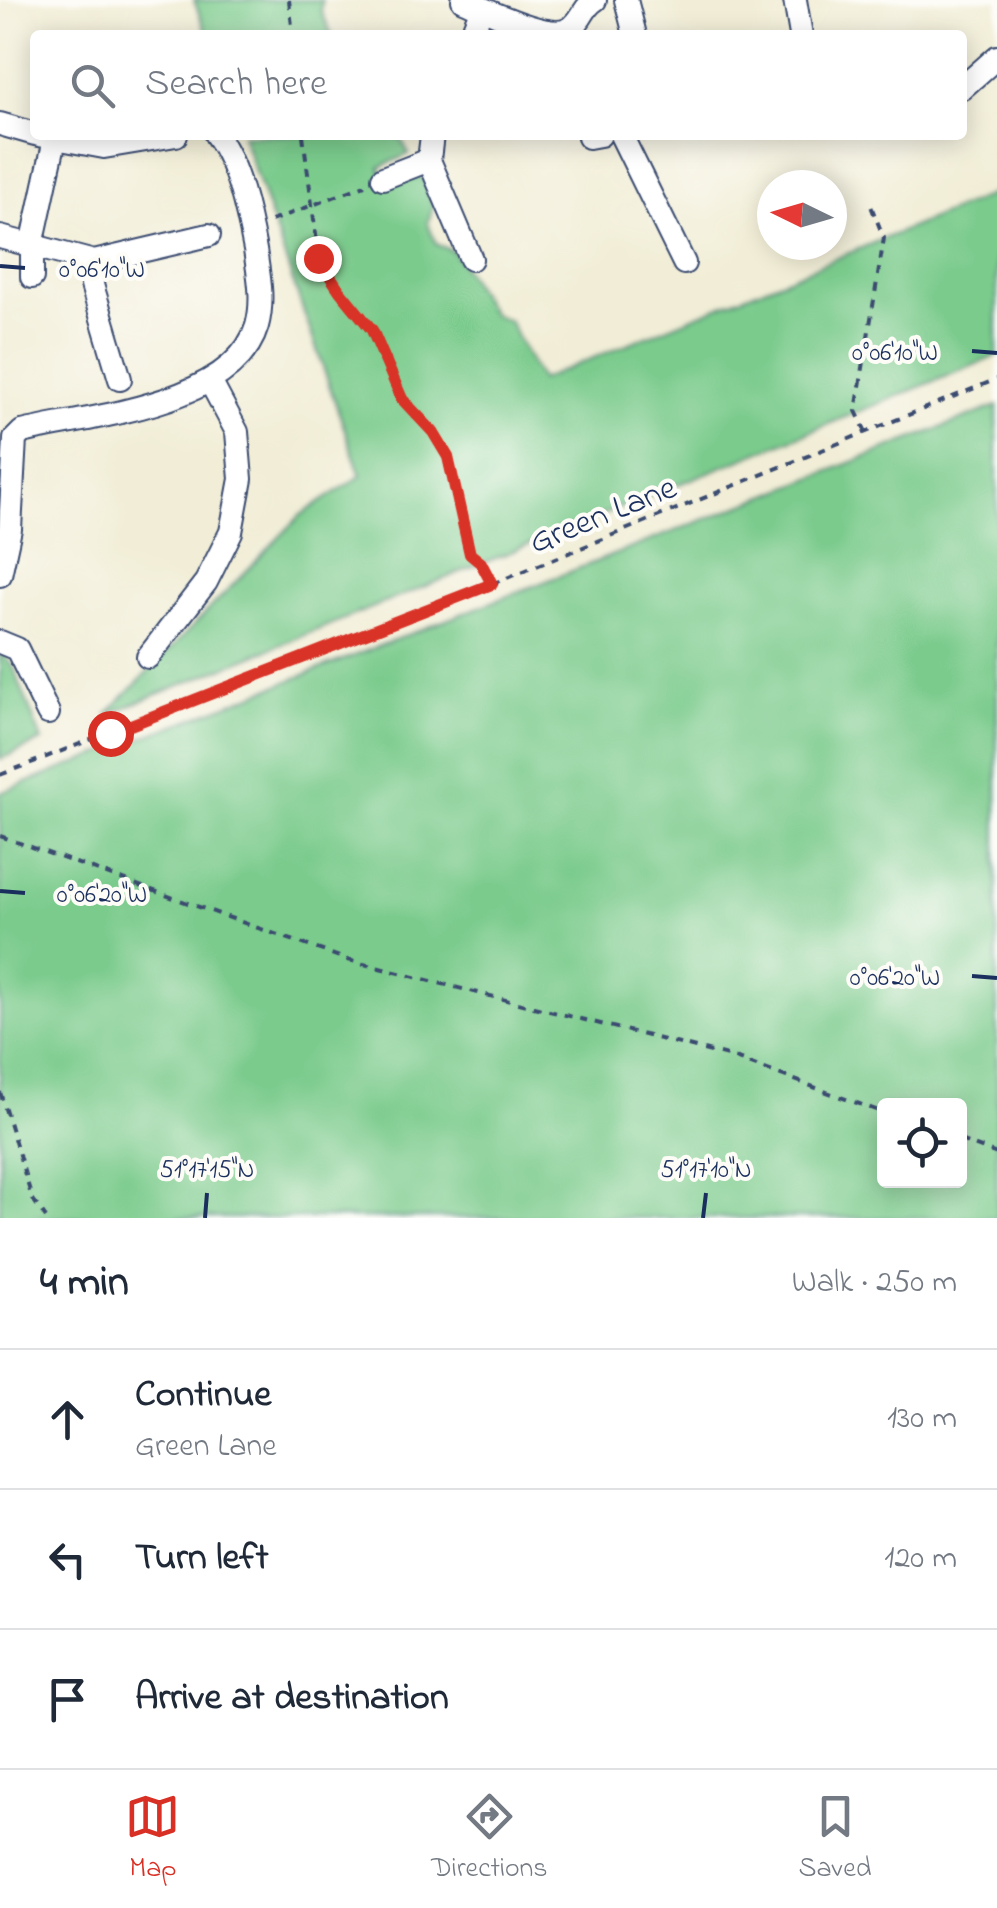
<!DOCTYPE html>
<html lang="en">
<head>
<meta charset="utf-8">
<style>
	:root { --surface:#fff; --page:#f2f2f3; --text:#1f2937; --muted:#747a83; --line:#e0e1e3; --accent:#d93025 }
	body { margin:0; font-family:"Indie Flower",sans-serif; background:var(--page); color:var(--text) }
	.controls { position:absolute; right:30px; bottom:30px; display:grid; overflow:hidden; border-radius:10px; box-shadow:0 5px 25px #0003 }
	.controls button { width:90px; height:90px; display:grid; place-items:center; padding:0; border:0; border-bottom:2px solid var(--line); background:var(--surface); color:var(--text); font:50px sans-serif }
	.compass { position:absolute; left:757px; top:170px; width:90px; height:90px; border-radius:50%; background:var(--surface); box-shadow:0 5px 25px #0003; rotate:275deg }
	.stop { position:absolute; width:30px; height:30px; margin:-22px; border:8px solid #d93025; border-radius:50%; background:#fff }
	.stop.end { background:#d93025; border-color:#fff; box-shadow:0 2px 10px #0008 }
	.list { margin:0; padding:0; list-style:none }
	h2 { display:flex; justify-content:space-between; align-items:center; height:130px; margin:0; padding:0 40px; font-size:42px }
	h2 small { font-size:32px; font-weight:400; color:var(--muted) }
	.list li { display:grid; grid-template-columns:65px 1fr auto; gap:30px; align-items:center; box-sizing:border-box; height:140px; padding:0 40px; border-top:2px solid var(--line) }
	.list b { display:block; font-size:38px; white-space:nowrap }
	.list p { margin:0; font-size:32px; white-space:nowrap; color:var(--muted) }
	.list em { font-size:32px; font-style:normal; color:var(--muted) }
	.icon { flex:none; width:55px; height:55px; fill:none; stroke:currentColor; stroke-width:2; stroke-linecap:round; stroke-linejoin:round }
	.map { position:relative; flex:none; width:997px; height:1218px; overflow:hidden }
	.search { position:absolute; background:var(--surface); box-shadow:0 5px 25px #0003; left:30px; right:30px; top:30px; height:110px; display:flex; align-items:center; gap:25px; box-sizing:border-box; padding:0 35px; border-radius:10px; color:var(--muted); font-size:38px }
	.sheet { height:550px; background:var(--surface) }
	nav { display:flex; justify-content:space-around; align-items:center; box-sizing:border-box; height:140px; border-top:2px solid var(--line); background:var(--surface); font-size:28px; color:var(--muted) }
	nav a { display:grid; justify-items:center; gap:5px }
	nav .on { color:var(--accent) }
	.map>svg:first-child { display:block }
	.green { fill:#7acb8c; stroke:#4a7d75; stroke-width:2.5; fill-rule:evenodd }
	.lines { fill:none; stroke-linecap:round; stroke-linejoin:round }
	.minor-casing { stroke:#3b4c70; stroke-width:26 }
	.path { stroke:#3b4c70; stroke-width:4; stroke-dasharray:8 8; stroke-linecap:butt }
	.minor { stroke:#fff; stroke-width:22 }
	.route { stroke:#d93025; stroke-width:12 }
	.ticks { fill:none; stroke:#1b2f5e; stroke-width:4 }
	.labels { text-anchor:middle; stroke-width:8; stroke-linejoin:round; paint-order:stroke }
	.street-label { font-size:35px; fill:#1b2f5e; stroke:#fdfcf7 }
	.ticks-label { font-size:25px; text-anchor:middle; fill:#1b2f5e; stroke:#fdfcf7; stroke-width:8; stroke-linejoin:round; paint-order:stroke }
</style>
</head>
<body>
<div class="map">
<svg width="997" height="1218" viewBox="0 0 997 1218">
	<rect width="100%" height="100%" fill="#fdfcf7"/>
	<filter id="ink" filterUnits="userSpaceOnUse"><feTurbulence type="fractalNoise" baseFrequency=".01" numOctaves="2"/><feDisplacementMap in="SourceGraphic" scale="20" xChannelSelector="R" yChannelSelector="G"/><feConvolveMatrix kernelMatrix="1 2 1 2 8 2 1 2 1" color-interpolation-filters="sRGB"/></filter>
	<filter id="wash" filterUnits="userSpaceOnUse"><feTurbulence type="fractalNoise" baseFrequency=".0048" numOctaves="4" result="noise"/><feDisplacementMap in="SourceGraphic" scale="40" xChannelSelector="R" yChannelSelector="G"/><feGaussianBlur stdDeviation="2.25" result="paint"/><feColorMatrix in="noise" values="0 0 0 0 0 0 0 0 0 0 0 0 0 0 0 0 0 1.4 0 .05"/><feComposite in="paint" operator="in"/></filter>
	<g filter="url(#wash)">
		<rect width="100%" height="100%" fill="#f1edd6"/>
		<!-- green -->
		<path class="green" d="M194,0H322L321,11L332,35H207Z
			M242,135H399L409,154L380,167L386,186L422,176L433,206L428,223L436,244L453,251L492,314L509,321L540,380L997,192V356L106,715L301,515L361,476Z
			M997,406V1218H0V793ZM884,1106H960V1180H884Z
			M0,655L5,656L14,668L42,741L0,759Z"/>
	</g>
	<g filter="url(#ink)">
		<g class="lines">
			<!-- minor casing -->
			<g class="minor-casing">
				<path id="minor" d="M463,0C485,9 548,41 569,29C582,22 583,7 595,0
					M626,0L635,35
					M795,0L801,35
					M471,35L482,8
					M962,88L997,57
					M0,124L35,134
					M39,135L104,147L176,135
					M432,135L429,160L471,259
					M621,135L684,263
					M589,137L600,135
					M383,178L429,160
					M0,237L94,262L209,235
					M94,262L92,285L120,379
					M32,277V245L55,139
					M0,575L10,529L15,439L22,432C90,416 234,405 257,326C264,300 259,277 255,250C248,213 238,165 216,135
					M0,642L17,649L48,713
					M148,657L206,582L231,532L241,479L237,432L210,381"/>
			</g>
			<!-- path -->
			<path class="path" d="M289,0L293,35
				M303,135L319,258L340,291L373,330L402,399L433,432L448,457L470,554L481,563L492,584
				M271,221L365,185
				M866,432L856,411L884,238L869,201
				M0,775L492,584L997,379
				M0,836L348,960L735,1058L884,1113
				M0,1092L32,1198L46,1218
				M960,1140L997,1154"/>
			<!-- minor -->
			<use href="#minor" class="minor"/>
		</g>
	</g>
	<g class="lines" filter="url(#ink)">
		<!-- route -->
		<path class="route" d="M110,733L492,584L481,563L470,554L448,457L433,432L402,399L372,330L340,291L318,258"/>
	</g>
	<!-- ticks -->
	<path class="ticks" d="M0,266L25,268M972,351L997,353M0,891L25,893M972,976L997,978M205,1218L207,1193M703,1218L706,1193"/>
	<g class="labels">
		<!-- street labels -->
		<g class="street-label">
			<text transform="translate(602 513) rotate(-22)" y="12">Green Lane</text>
		</g>
	</g>
	<g class="ticks-label">
		<text x="102" y="277">0°06'10"W</text>
		<text x="895" y="360">0°06'10"W</text>
		<text x="102" y="902">0°06'20"W</text>
		<text x="895" y="985">0°06'20"W</text>
		<text x="207" y="1177">51°17'15"N</text>
		<text x="706" y="1177">51°17'10"N</text>
	</g>
</svg>
<div class="controls">
<button><svg class="icon" aria-label="locate" viewBox="0 0 24 24"><circle cx="12" cy="12" r="6"/><path d="M12 2v4M12 18v4M2 12h4M18 12h4"/></svg></button>
</div>
<svg class="compass" viewBox="-18 -18 36 36"><path d="M0-13l5 13h-10z" fill="#e53935"/><path d="M0 13l5-13h-10z" fill="#747a83"/></svg>
<div class="stop" style="left:110px;top:733px"></div>
<div class="stop end" style="left:318px;top:258px"></div>
<div class="search"><svg class="icon" aria-label="search" viewBox="0 0 24 24"><circle cx="10" cy="10" r="6"/><path d="M15 15l6 6"/></svg>Search here</div>
</div>
<section class="sheet">
<h2>4 min<small>Walk · 250 m</small></h2>
<ul class="list">
<li><svg class="icon" aria-label="ahead" viewBox="0 0 24 24"><path d="M12 20V5M6 11l6-6 6 6"/></svg><div><b>Continue</b><p>Green Lane</p></div><em>130 m</em></li>
<li><svg class="icon" aria-label="left" viewBox="0 0 24 24"><path d="M17 20v-9H6M10 6l-5 5 5 5"/></svg><div><b>Turn left</b></div><em>120 m</em></li>
<li><svg class="icon" aria-label="arrive" viewBox="0 0 24 24"><path d="M6 21V4h12l-3 4 3 4H6"/></svg><div><b>Arrive at destination</b></div></li>
</ul>
</section>
<nav>
<a class="on"><svg class="icon" aria-label="map" viewBox="0 0 24 24"><path d="M3 6l6-2 6 2 6-2v14l-6 2-6-2-6 2zM9 4v14M15 6v14"/></svg>Map</a>
<a><svg class="icon" aria-label="directions" viewBox="0 0 24 24"><path d="M12 3l9 9-9 9-9-9zM9 14v-3h6M13 9l2 2-2 2"/></svg>Directions</a>
<a><svg class="icon" aria-label="saved" viewBox="0 0 24 24"><path d="M7 4h10v16l-5-4-5 4z"/></svg>Saved</a>
</nav>
</body>
</html>
